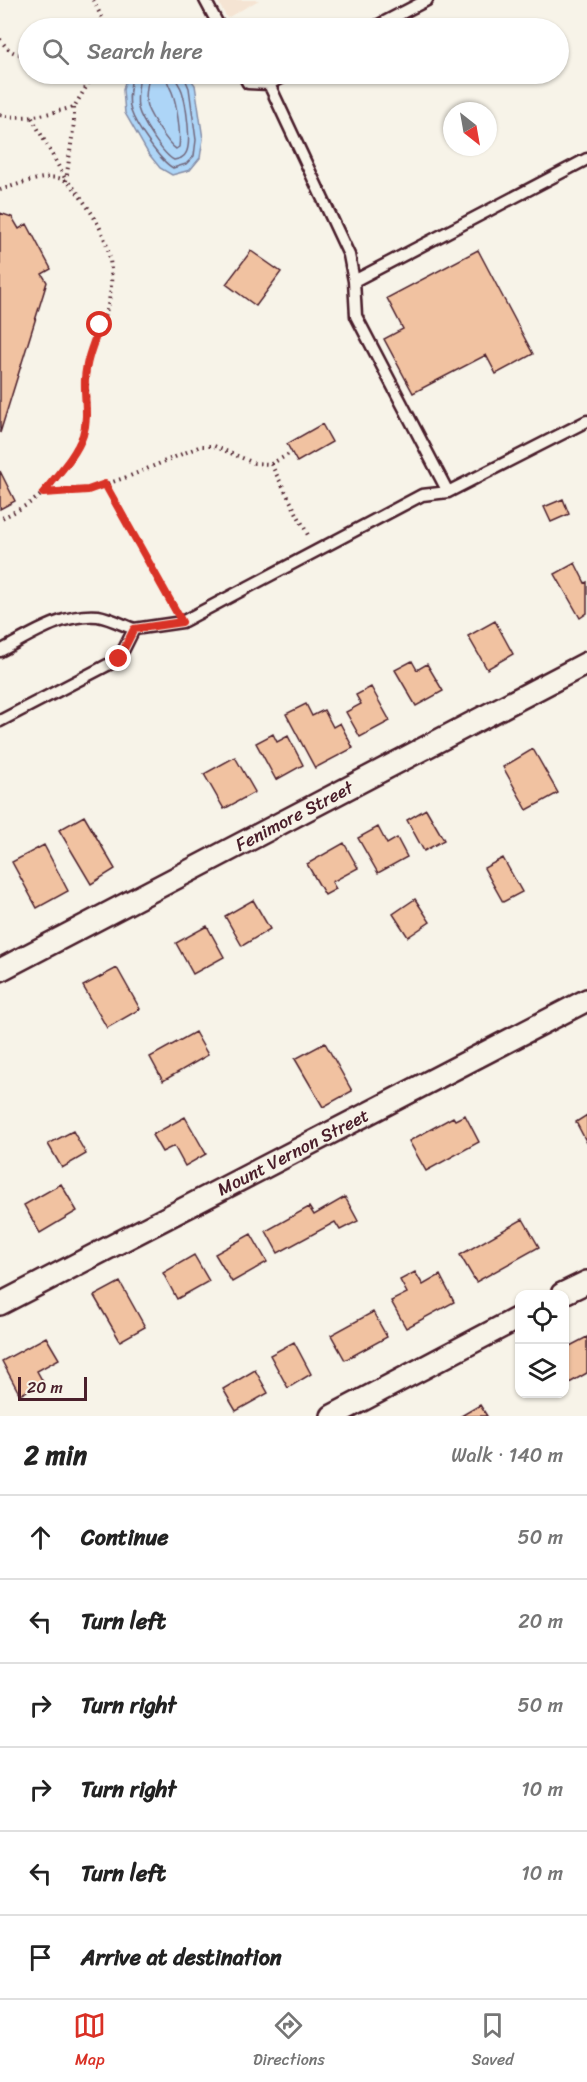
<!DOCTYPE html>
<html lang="en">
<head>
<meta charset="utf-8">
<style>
	:root { --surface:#fff; --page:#f6f6f6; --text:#222; --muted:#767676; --line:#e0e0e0; --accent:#d93025 }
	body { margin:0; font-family:Sriracha,sans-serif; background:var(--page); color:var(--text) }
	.controls { position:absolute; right:18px; bottom:18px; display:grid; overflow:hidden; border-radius:12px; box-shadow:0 2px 4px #0004 }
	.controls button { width:54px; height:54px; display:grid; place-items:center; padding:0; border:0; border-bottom:2px solid var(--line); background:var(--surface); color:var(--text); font:30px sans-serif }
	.compass { position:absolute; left:443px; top:102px; width:54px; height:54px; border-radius:50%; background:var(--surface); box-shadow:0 2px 4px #0004; rotate:149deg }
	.scale { position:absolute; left:18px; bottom:15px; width:69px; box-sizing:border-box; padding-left:6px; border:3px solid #4a1f2b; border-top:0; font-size:16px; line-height:21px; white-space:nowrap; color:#4a1f2b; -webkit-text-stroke:4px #f7f3e8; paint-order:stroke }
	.stop { position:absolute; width:18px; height:18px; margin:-14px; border:4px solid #d93025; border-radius:50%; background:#fff }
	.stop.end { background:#d93025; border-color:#fff; box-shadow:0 2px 6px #0008 }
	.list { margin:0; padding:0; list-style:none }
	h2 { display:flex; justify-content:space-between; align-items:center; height:78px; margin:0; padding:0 24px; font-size:26px }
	h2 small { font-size:20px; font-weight:400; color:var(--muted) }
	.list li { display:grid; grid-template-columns:39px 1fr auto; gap:18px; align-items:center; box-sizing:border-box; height:84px; padding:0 24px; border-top:2px solid var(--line) }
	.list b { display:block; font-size:22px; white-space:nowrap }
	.list em { font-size:20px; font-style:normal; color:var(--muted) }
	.icon { flex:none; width:33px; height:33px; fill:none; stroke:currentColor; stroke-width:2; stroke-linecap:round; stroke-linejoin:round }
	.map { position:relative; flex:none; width:587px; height:1416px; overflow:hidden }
	.search { position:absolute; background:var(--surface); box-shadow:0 2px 4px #0004; left:18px; right:18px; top:18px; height:66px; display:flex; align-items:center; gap:15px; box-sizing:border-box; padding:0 21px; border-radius:33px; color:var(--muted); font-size:22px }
	.sheet { height:582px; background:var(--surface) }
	nav { display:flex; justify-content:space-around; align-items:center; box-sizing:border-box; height:84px; border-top:2px solid var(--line); background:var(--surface); font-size:16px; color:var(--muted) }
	nav a { display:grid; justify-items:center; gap:3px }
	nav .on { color:var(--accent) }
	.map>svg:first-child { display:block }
	.built { fill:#f5e4d3 }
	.water { fill:#add5f7; stroke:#858ca5; stroke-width:1.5 }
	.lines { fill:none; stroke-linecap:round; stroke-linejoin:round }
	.shore { stroke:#72687d; stroke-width:1.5 }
	.building { fill:#f1c2a1; stroke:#4a1f2b; stroke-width:1.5 }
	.service-casing { stroke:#4a1f2b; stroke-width:15 }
	.minor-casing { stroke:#4a1f2b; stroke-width:26 }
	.path { stroke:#4a1f2b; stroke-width:4; stroke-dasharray:1.5 4.5; stroke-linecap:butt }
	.service { stroke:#f7f3e8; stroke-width:10 }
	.minor { stroke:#f7f3e8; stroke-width:21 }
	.route { stroke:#d93025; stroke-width:8 }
	.labels { text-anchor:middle; stroke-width:4.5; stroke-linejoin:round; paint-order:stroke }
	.street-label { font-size:18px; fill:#4a1f2b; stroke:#f7f3e8 }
</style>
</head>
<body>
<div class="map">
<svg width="587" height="1416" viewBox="0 0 587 1416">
	<rect width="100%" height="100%" fill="#f7f3e8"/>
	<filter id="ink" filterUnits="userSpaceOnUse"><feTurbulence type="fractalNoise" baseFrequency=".0167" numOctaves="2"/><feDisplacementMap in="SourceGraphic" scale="12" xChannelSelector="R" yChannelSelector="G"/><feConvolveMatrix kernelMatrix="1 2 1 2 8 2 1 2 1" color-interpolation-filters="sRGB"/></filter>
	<g filter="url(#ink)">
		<!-- built -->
		<path class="built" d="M217,0H259L227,18Z"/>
		<!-- water -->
		<path class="water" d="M127,74H187L195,85L203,139L200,158L190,170L172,175L160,168L148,153L125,113L123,90Z"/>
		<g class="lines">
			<!-- shore -->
			<path class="shore" d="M132,74C131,86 127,99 131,111C136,126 160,161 173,168L186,164L194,156L196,140L189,88L183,74
				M140,74C139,85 136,96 138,108C141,120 163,155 174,160C179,159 184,158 186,153C192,143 186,103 182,91C180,85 175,81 175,74
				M149,74C148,84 144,96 147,107C151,117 168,144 176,149L179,147C181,135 177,104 172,92C169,85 166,81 166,74"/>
		</g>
		<!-- building -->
		<path class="building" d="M0,213L12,217L19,229L27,224L51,269L42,274L47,282L0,433Z
			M478,250L533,354L496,374L486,355L413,393L384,339L403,329L387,298Z
			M251,251L281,272L256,306L226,284Z
			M322,424L332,442L297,462L287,444Z
			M0,471L15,501L0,509Z
			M563,499L569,514L551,522L544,507Z
			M575,563L585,583L587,582V613L580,618L555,574Z
			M495,621L513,654L487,669L468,636Z
			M412,661L417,670L427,664L443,691L416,706L395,670Z
			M371,687L390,721L360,737L346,712L361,704L356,695Z
			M306,704L312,716L324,710L333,727L340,723L353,748L315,768L286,714Z
			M273,734L277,742L288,736L303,765L276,780L256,743Z
			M533,749L558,793L527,810L503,767Z
			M235,757L255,792L224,809L204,774Z
			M426,809L444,840L424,851L407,820Z
			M84,816L115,869L91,884L59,830Z
			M378,827L387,844L397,838L407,857L378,873L358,838Z
			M344,843L358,868L332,882L336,889L325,895L307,864Z
			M44,845L68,891L37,908L12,862Z
			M503,858L522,892L503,902L484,868Z
			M415,899L430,922L408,937L393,914Z
			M253,900L270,929L242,946L225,916Z
			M207,926L224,957L193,974L176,943Z
			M117,968L140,1009L107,1028L83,986Z
			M195,1032L208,1055L163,1081L150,1057Z
			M325,1043L352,1091L323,1107L295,1059Z
			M465,1115L479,1142L426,1171L409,1141L453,1117L455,1120Z
			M587,1115V1143L576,1122Z
			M185,1117L206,1154L185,1166L174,1146L162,1152L152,1135Z
			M73,1131L86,1154L62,1168L48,1144Z
			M61,1184L77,1211L40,1233L24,1205Z
			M345,1197L358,1221L340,1230L335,1222L278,1253L266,1231L309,1207L314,1215Z
			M523,1219L539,1247L476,1282L460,1255Z
			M251,1234L267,1262L232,1282L215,1254Z
			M194,1255L209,1281L177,1299L163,1273Z
			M415,1272L423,1285L440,1275L454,1302L406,1328L391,1301L407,1293L400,1280Z
			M120,1282L145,1327L120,1341L94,1296Z
			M373,1312L387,1337L345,1360L331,1335Z
			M46,1337L59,1359L37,1371L43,1382L20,1395L2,1361Z
			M587,1337V1373L564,1386V1349Z
			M294,1342L311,1374L288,1388L270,1355Z
			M255,1370L268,1393L236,1411L223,1389Z
			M480,1405L487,1416H461Z"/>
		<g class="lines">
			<!-- service casing -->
			<g class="service-casing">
				<path id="service" d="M205,0L220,28
					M373,28L427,0
					M243,74L248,83L269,84
					M289,74L269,84L349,255L354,281L356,316L448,492
					M354,281L587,159
					M0,651C31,635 62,613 98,616C110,618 123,625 134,629
					M0,721L119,659L134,629L182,622L422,495L448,492L587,421"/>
			</g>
			<!-- minor casing -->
			<g class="minor-casing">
				<g id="minor">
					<path id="s1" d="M0,970L587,663"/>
					<path d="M562,1294L587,1282"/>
					<path id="s2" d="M0,1304L587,1000"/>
					<path d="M332,1416L520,1317"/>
				</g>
			</g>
			<!-- path -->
			<path class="path" d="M93,0L104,22L105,28
				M41,23L49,28
				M0,39C8,51 14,55 28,54
				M0,115C28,120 47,114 74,107L94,74
				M32,118L66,180
				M66,181L74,123V107
				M0,190C17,185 51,171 66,181C73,185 80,196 84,202C107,233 117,266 108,305C104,322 93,338 89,356C84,379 89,398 86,420C83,443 60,477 43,493C31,504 14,512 0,519
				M271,464L309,537
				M105,484L173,607
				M43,493L89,490L130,476L201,446H214L254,463L271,464L289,454"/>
			<!-- service -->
			<use href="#service" class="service"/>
			<!-- minor -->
			<use href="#minor" class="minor"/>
		</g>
	</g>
	<g class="lines" filter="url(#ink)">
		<!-- route -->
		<path class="route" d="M100,325C94,342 86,360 85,379C84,398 89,416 83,435C76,456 56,476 43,493L88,490L105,484L182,622L134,629L119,659"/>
	</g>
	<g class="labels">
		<!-- street labels -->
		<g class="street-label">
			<text dy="6" stroke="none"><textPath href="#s1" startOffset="332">Fenimore Street</textPath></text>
			<text dy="6" stroke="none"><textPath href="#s2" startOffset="330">Mount Vernon Street</textPath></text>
		</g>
	</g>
</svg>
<div class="controls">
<button><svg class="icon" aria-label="locate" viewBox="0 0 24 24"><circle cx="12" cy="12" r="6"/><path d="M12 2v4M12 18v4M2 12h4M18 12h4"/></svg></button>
<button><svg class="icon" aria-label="layers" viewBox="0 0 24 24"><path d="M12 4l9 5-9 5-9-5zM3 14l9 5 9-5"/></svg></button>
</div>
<svg class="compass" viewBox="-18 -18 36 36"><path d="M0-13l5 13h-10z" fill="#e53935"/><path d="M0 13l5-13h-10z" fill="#767676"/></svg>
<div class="scale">20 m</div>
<div class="stop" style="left:100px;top:325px"></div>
<div class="stop end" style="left:119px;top:659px"></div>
<div class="search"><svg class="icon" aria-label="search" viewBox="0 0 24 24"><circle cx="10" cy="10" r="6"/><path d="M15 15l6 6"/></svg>Search here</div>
</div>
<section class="sheet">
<h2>2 min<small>Walk · 140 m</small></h2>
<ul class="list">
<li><svg class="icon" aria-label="ahead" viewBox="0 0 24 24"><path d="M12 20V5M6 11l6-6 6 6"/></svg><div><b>Continue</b></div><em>50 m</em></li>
<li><svg class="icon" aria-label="left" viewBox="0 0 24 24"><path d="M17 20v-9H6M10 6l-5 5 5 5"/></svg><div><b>Turn left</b></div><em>20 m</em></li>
<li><svg class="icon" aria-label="right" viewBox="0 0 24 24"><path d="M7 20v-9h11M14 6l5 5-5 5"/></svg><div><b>Turn right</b></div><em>50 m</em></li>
<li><svg class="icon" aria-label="right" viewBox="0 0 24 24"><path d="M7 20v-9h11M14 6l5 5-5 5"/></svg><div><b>Turn right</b></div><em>10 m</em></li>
<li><svg class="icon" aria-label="left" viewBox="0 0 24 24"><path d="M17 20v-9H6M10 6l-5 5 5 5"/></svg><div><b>Turn left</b></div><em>10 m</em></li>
<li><svg class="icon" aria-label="arrive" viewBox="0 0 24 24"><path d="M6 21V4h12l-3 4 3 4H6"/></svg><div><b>Arrive at destination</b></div></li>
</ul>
</section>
<nav>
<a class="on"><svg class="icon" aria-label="map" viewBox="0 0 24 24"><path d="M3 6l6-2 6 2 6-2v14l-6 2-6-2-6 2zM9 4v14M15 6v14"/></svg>Map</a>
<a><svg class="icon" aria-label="directions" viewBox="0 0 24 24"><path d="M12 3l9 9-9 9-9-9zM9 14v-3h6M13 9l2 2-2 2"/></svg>Directions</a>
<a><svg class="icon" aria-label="saved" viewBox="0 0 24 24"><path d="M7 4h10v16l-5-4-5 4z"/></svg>Saved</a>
</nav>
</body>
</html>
